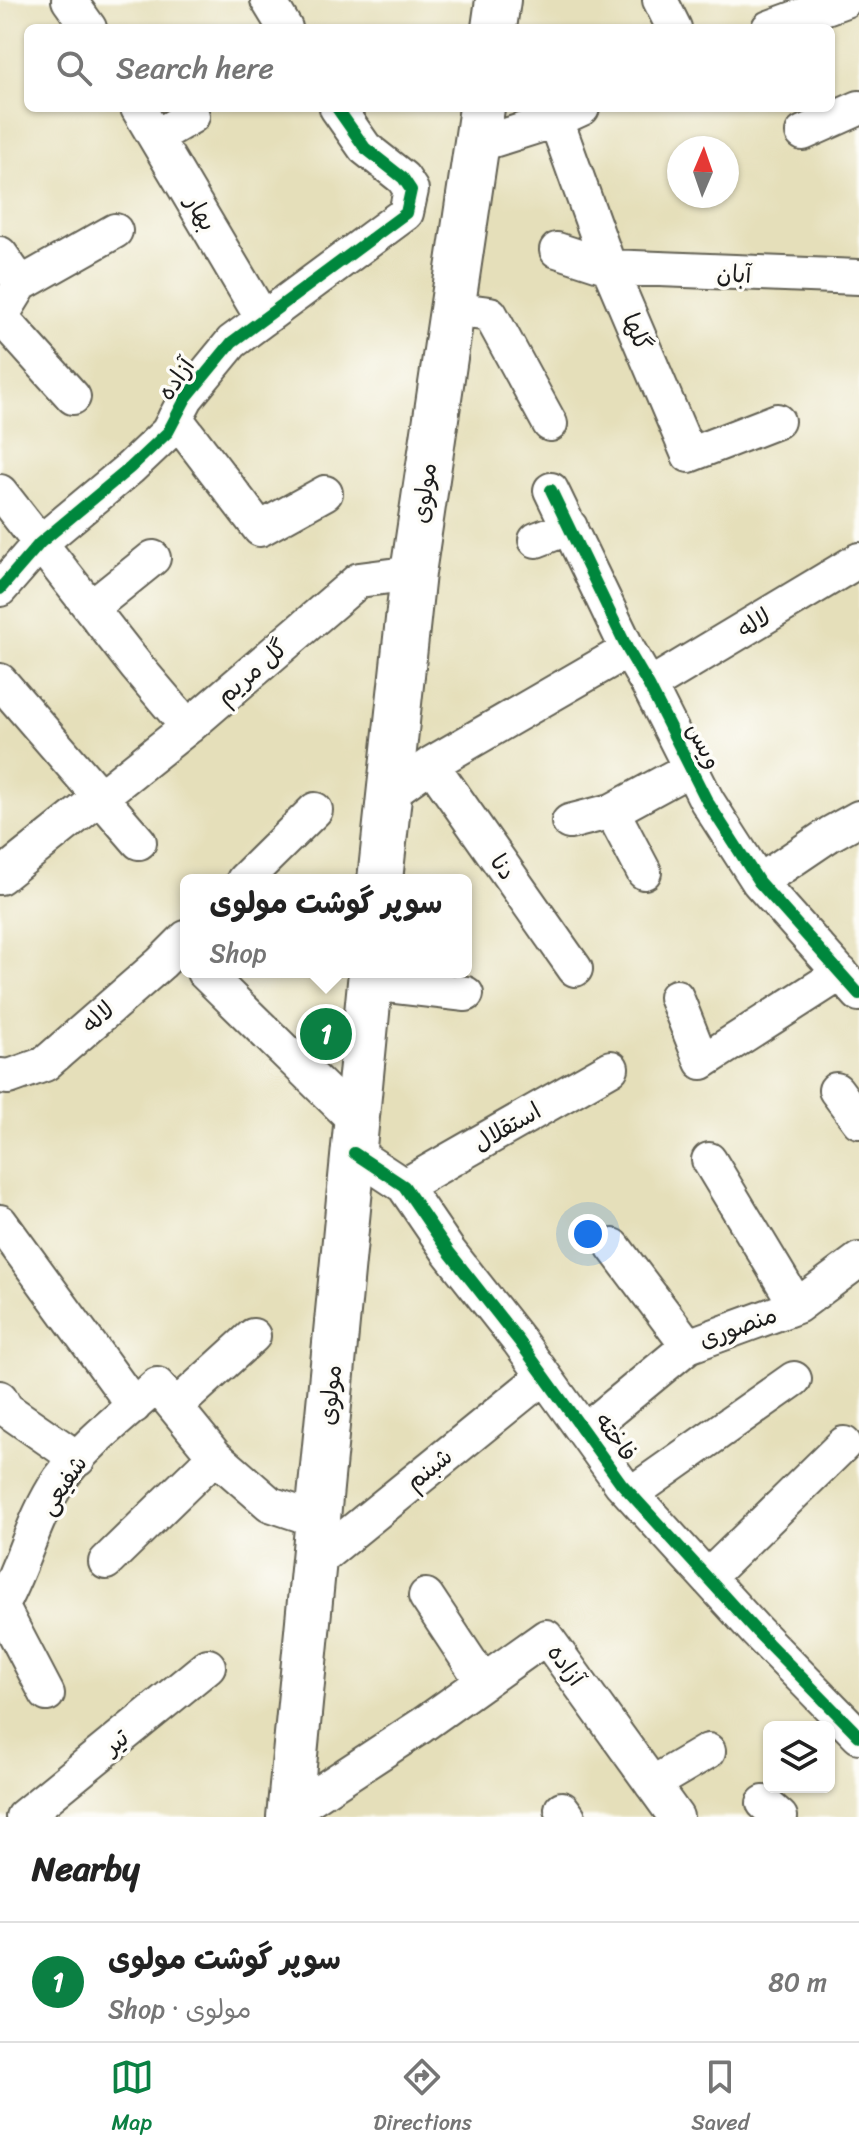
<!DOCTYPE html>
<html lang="en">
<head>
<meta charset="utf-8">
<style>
	:root { --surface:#fff; --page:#f2f2f2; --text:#222; --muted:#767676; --line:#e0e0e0; --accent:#0b8043 }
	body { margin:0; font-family:Sriracha,"Playpen Sans Arabic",sans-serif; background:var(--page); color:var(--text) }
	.controls { position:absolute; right:24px; bottom:24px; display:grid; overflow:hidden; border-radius:12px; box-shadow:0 2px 6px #0004 }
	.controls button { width:72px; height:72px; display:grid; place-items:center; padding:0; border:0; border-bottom:2px solid var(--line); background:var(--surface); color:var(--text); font:40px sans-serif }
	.compass { position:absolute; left:667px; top:136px; width:72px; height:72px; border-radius:50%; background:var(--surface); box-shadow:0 2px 6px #0004; rotate:2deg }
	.you { position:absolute; left:588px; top:1234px; width:28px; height:28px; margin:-20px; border:6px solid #fff; border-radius:50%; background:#1a73e8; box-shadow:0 0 0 12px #1a73e833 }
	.badge { display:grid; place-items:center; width:52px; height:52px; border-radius:50%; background:var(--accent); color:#fff; font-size:26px; font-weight:700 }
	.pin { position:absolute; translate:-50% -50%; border:4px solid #fff; box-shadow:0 2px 8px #0006 }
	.popup { position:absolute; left:180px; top:874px; width:292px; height:104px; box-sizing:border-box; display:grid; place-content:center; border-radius:12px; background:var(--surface); filter:drop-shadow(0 2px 6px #0005); font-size:26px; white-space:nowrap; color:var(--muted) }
	.popup b { font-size:30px; color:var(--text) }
	.popup::after { content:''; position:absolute; left:50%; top:100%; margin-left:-16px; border:16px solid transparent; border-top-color:var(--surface) }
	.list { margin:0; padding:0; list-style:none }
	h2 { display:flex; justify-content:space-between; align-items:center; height:104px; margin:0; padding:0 32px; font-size:34px }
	h2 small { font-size:26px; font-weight:400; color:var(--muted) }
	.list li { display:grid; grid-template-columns:52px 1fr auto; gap:24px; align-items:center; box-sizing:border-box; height:120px; padding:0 32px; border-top:2px solid var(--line) }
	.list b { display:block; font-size:30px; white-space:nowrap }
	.list p { margin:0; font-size:26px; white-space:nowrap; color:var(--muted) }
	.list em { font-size:26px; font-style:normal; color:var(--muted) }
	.icon { flex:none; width:44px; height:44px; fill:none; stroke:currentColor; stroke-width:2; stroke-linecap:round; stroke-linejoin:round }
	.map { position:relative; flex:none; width:859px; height:1817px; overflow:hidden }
	.search { position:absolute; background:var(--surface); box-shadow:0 2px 6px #0004; left:24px; right:24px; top:24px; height:88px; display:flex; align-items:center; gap:20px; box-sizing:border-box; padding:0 28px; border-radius:12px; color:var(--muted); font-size:30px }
	.sheet { height:224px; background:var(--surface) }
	nav { display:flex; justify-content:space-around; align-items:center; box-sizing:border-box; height:112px; border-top:2px solid var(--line); background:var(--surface); font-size:22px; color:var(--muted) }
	nav a { display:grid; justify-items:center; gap:4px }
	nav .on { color:var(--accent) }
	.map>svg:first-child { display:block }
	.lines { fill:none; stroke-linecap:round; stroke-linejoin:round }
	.street-casing { stroke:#626053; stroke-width:38 }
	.secondary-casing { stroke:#626053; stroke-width:48 }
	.street { stroke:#fff; stroke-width:34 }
	.secondary { stroke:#fff; stroke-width:44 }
	.cycleway-casing { stroke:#fdfcf7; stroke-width:17 }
	.cycleway { stroke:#00873e; stroke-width:12 }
	.labels { text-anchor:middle; stroke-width:7; stroke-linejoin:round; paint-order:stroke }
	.street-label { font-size:24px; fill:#1c1c1c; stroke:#fdfcf7 }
</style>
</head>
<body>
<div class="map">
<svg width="859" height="1817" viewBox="0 0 859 1817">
	<rect width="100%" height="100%" fill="#fdfcf7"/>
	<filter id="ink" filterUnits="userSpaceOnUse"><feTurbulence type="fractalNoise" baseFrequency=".0125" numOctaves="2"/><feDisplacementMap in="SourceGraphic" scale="16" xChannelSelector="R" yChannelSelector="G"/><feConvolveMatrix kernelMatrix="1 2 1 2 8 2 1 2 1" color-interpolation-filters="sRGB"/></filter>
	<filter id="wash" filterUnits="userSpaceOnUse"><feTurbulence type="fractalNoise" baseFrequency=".006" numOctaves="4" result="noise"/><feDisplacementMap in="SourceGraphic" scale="32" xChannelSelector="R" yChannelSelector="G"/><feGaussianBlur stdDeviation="1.8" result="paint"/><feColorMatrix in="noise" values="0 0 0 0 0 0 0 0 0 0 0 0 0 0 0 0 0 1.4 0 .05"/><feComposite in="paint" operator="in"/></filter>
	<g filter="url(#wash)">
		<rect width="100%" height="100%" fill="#e5dfba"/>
	</g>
	<g filter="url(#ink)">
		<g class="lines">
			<!-- street casing -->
			<g class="street-casing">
				<path id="street" d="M69,0L89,28
					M268,0L285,28
					M660,0L674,28
					M769,28L845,0
					M138,108L263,319
					M556,120L609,267L689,455L777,421
					M803,133L859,108
					M156,137L192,116
					M477,145L556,120L582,108
					M557,250L609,267L859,277
					M0,254L21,284
					M451,309L490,314L550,424
					M1,317L73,397
					M0,318L21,284L115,231
					M175,418L260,529L325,493
					M551,490L628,650L649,686L707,801L759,882L859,994
					M0,492L137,667L188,727
					M536,540L570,527
					M0,589L40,543L130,468L168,432L186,398L232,342L406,213L411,190L403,178L365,148L337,108
					M91,608L153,558
					M0,681L139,842
					M649,686L859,560
					M431,764L575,969
					M389,794L431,764L628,650
					M569,822L612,811
					M644,872L612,811L691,768
					M0,877L188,727L359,580L413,573
					M244,880L315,810
					M759,882L830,834L859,818
					M204,972L356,1121
					M370,983L466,994
					M676,997L702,1062L841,973
					M0,1076L9,1077L45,1064L161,963L186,938
					M836,1090L859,1121
					M354,1153L404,1186L449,1252L519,1341L621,1483L756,1631L859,1736
					M709,1160L797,1306
					M404,1186L611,1068
					M0,1222L134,1406
					M613,1246L688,1346
					M0,1398L6,1409L78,1459
					M175,1407L253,1336
					M585,1431L688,1346L797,1306L859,1260
					M631,1494L794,1379
					M106,1562L215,1456
					M314,1563L544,1376
					M708,1577L844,1444
					M426,1596L483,1682
					M1,1606L47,1694
					M0,1607C23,1566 33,1518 60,1479C86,1443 124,1415 157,1385L215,1456L270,1504L318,1520
					M652,1784L708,1751
					M764,1803L780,1817
					M562,1809L568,1817
					M290,1812L421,1726L546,1637L676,1817
					M23,1817L208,1666"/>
			</g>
			<!-- secondary casing -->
			<g class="secondary-casing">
				<path id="secondary" d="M494,28L498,0
					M380,880L413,573L482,108
					M289,1817L371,972"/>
			</g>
			<!-- street -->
			<use href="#street" class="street"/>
			<!-- secondary -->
			<use href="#secondary" class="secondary"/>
			<!-- cycleway casing -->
			<g class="cycleway-casing">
				<path id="cycleway" d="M551,490L628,650L649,686L707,801L759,882L859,994
					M0,589L40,543L130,468L168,432L186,398L232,342L406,213L411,190L403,178L365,148L337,108
					M354,1153L404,1186L449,1252L519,1341L621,1483L756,1631L859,1736"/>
			</g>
			<!-- cycleway -->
			<use href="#cycleway" class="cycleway"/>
		</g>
	</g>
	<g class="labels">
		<!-- street labels -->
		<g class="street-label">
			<text transform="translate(201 213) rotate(60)" y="8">بهار</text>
			<text transform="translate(734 274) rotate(2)" y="8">آبان</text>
			<text transform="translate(637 332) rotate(67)" y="8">گلها</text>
			<text transform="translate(176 379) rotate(-55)" y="8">آزاده</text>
			<text transform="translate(424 493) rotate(-82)" y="8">مولوی</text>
			<text transform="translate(754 623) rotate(-31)" y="8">لاله</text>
			<text transform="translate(252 672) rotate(-41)" y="8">گل مریم</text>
			<text transform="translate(704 746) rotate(63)" y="8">ویس</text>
			<text transform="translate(503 867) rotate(55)" y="8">دنا</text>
			<text transform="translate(98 1017) rotate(-42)" y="8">لاله</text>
			<text transform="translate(507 1127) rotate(-30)" y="8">استقلال</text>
			<text transform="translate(738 1327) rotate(-20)" y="8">منصوری</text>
			<text transform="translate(330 1395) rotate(-84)" y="8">مولوی</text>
			<text transform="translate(616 1437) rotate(55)" y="8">فاخته</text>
			<text transform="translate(429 1469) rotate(-39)" y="8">شبنم</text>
			<text transform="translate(63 1485) rotate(-56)" y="8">شفیعی</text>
			<text transform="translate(566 1665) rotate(54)" y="8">آزاده</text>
			<text transform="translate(116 1742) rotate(-39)" y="8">تیر</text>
		</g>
	</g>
</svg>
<div class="controls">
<button><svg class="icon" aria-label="layers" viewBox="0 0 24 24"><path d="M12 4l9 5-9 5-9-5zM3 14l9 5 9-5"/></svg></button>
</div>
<svg class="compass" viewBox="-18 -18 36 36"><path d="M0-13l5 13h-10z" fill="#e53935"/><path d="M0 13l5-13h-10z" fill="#767676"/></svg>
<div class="you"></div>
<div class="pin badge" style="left:326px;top:1034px">1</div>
<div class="popup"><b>سوپر گوشت مولوی</b>Shop</div>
<div class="search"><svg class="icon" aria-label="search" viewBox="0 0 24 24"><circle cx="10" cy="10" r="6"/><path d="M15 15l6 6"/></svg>Search here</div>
</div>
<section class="sheet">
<h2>Nearby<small></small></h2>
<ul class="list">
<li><span class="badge">1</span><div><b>سوپر گوشت مولوی</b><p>Shop · مولوی</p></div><em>80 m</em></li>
</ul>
</section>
<nav>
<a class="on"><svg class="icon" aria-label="map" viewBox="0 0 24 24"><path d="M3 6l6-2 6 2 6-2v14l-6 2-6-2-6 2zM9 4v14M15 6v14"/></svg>Map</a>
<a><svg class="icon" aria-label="directions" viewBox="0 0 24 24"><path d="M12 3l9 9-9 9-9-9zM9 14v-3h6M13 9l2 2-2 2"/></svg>Directions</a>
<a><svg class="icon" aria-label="saved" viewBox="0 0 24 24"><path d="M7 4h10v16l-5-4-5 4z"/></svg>Saved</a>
</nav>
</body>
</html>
